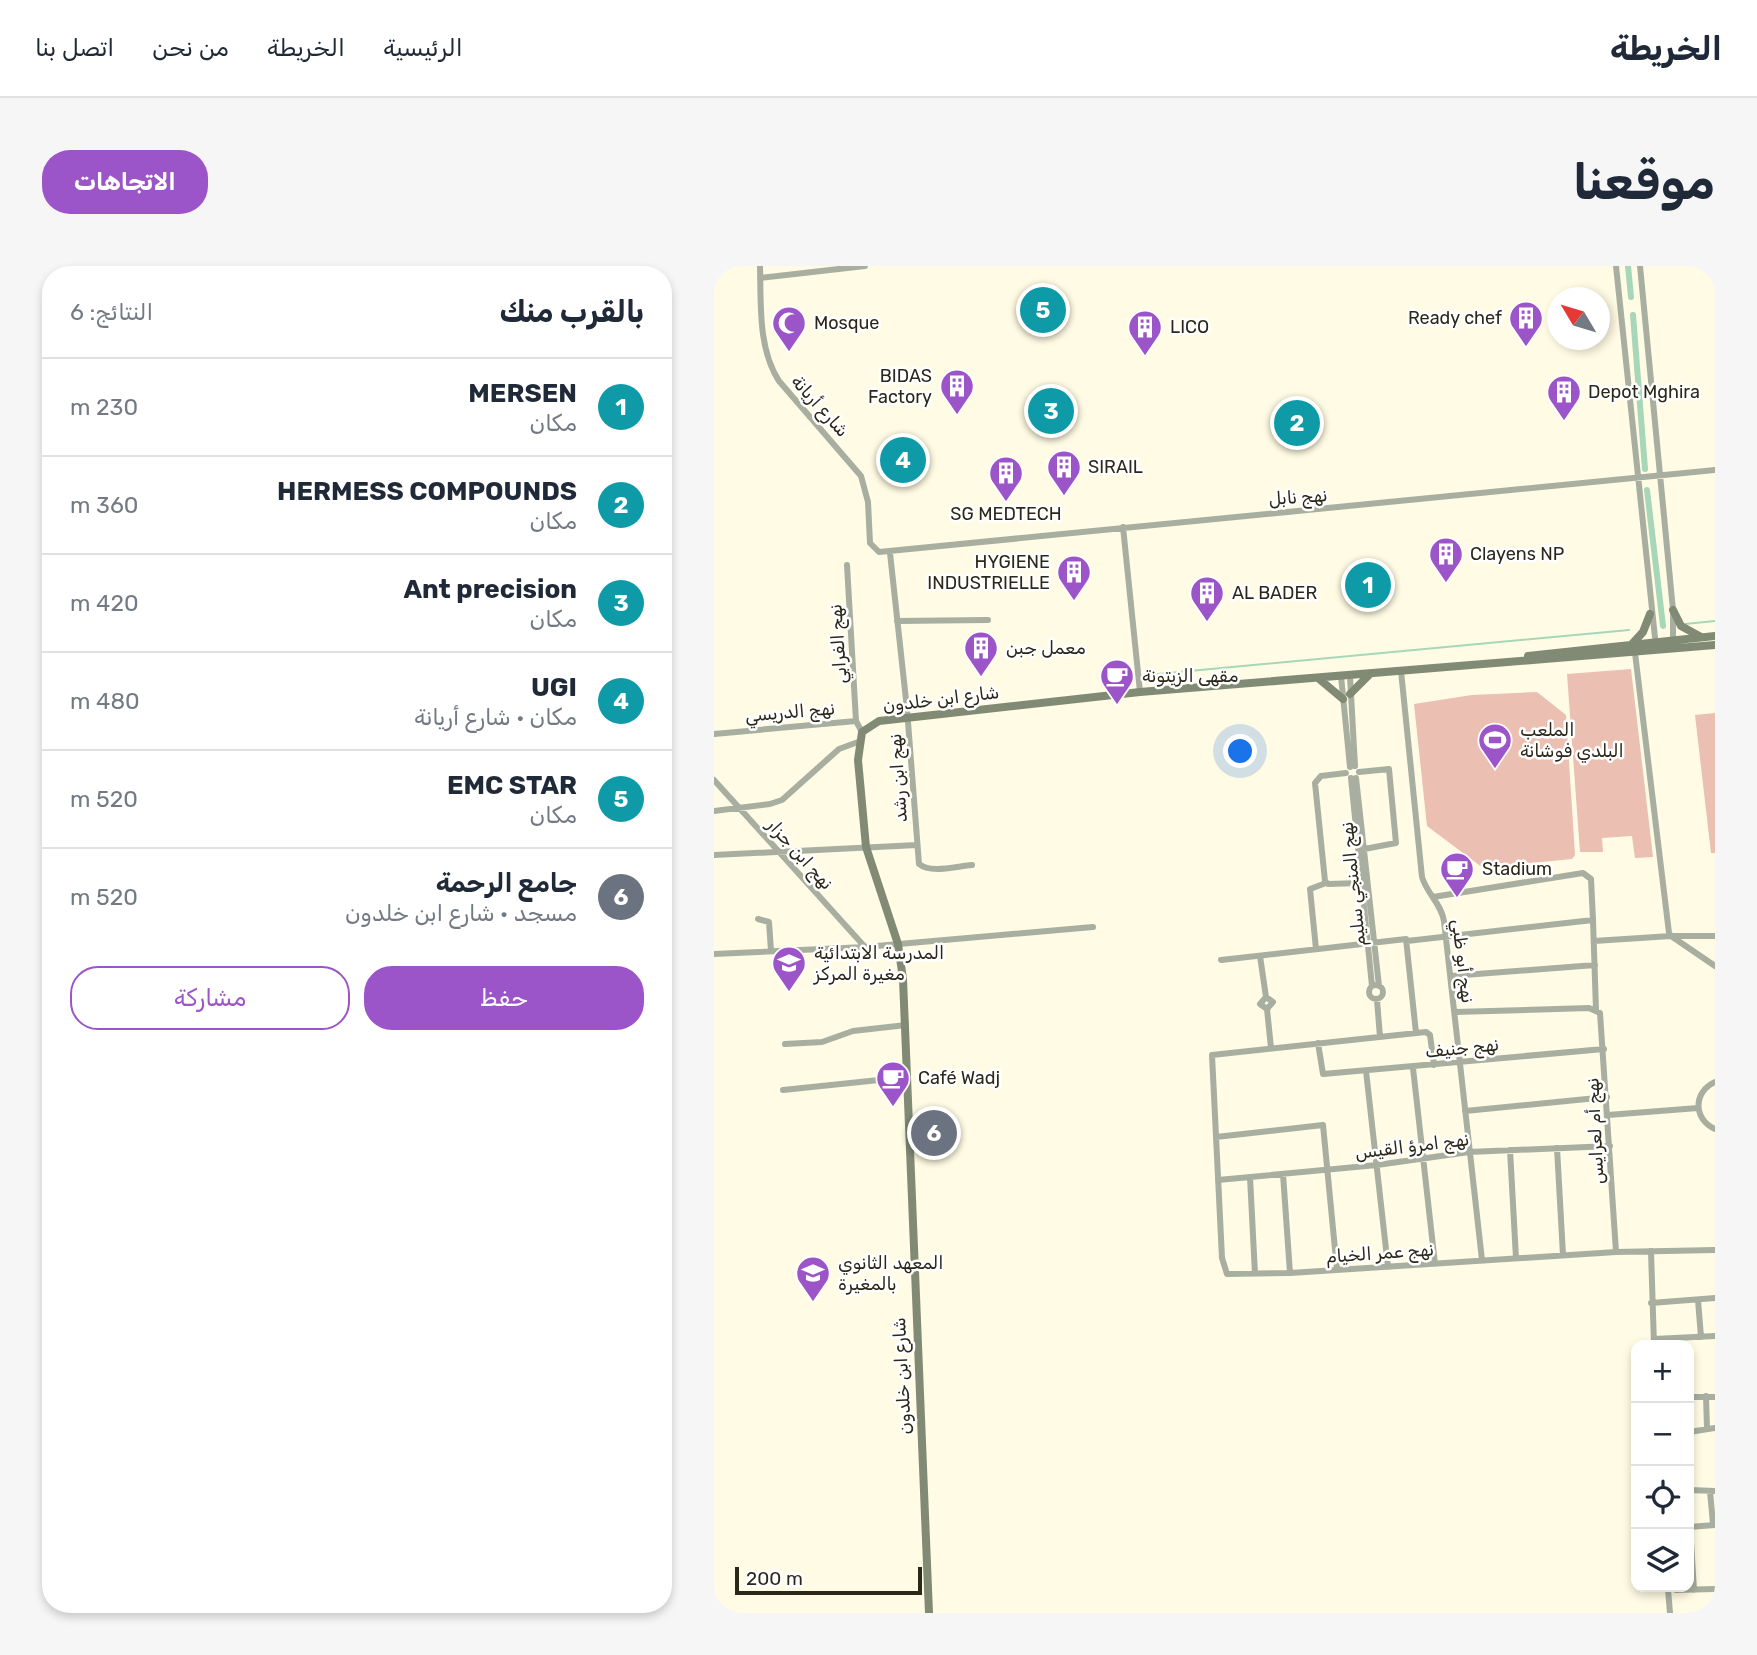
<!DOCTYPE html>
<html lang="ar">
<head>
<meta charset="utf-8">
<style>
	:root { --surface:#fff; --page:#f6f6f7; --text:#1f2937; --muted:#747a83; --line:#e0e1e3; --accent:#9c55c9 }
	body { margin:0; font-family:Rubik,Cairo,sans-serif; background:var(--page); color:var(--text); direction:rtl }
	.controls { position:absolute; right:21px; bottom:21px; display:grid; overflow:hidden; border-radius:14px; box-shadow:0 4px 10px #0003 }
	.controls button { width:63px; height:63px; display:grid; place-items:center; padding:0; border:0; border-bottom:2px solid var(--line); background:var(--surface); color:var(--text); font:35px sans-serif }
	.compass { position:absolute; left:833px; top:21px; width:63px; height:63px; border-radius:50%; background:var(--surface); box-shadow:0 4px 10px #0003; rotate:308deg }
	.scale { position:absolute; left:21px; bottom:18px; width:187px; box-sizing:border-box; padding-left:7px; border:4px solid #2b281a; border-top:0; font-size:19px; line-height:24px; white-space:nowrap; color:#2b281a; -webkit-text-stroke:5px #fff; paint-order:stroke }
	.you { position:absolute; left:527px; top:486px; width:24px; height:24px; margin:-18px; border:5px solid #fff; border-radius:50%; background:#1a73e8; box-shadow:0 0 0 10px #1a73e833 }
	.badge { display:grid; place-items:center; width:46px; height:46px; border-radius:50%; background:var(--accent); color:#fff; font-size:23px; font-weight:700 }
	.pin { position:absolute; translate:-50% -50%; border:4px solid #fff; box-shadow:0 2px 7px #0006 }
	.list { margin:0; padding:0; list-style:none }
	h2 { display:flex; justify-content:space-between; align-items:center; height:91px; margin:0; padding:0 28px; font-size:30px }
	h2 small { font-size:23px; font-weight:400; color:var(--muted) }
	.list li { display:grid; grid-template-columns:46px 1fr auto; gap:21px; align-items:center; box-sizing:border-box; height:98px; padding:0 28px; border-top:2px solid var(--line) }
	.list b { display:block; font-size:26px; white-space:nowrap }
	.list p { margin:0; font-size:23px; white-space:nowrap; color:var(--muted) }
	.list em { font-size:23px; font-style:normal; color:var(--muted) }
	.actions { display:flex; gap:14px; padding:21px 28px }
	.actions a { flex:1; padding:16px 0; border:2px solid var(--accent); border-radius:28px; text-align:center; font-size:24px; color:var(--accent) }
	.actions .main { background:var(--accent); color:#fff }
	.icon { flex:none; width:38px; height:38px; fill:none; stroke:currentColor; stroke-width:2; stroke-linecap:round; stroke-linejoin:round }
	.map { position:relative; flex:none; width:1001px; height:1347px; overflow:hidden; direction:ltr; border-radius:28px }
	header { display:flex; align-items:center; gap:42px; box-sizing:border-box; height:98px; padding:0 35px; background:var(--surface); border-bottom:2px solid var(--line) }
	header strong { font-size:33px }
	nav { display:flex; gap:38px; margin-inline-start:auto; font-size:24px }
	.intro { display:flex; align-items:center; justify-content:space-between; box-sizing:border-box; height:168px; padding:0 42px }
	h1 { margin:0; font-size:49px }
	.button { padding:18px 32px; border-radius:28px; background:var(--accent); color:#fff; font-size:24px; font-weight:700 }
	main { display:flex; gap:42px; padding:0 42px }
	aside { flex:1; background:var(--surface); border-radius:28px; box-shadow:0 4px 10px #0003 }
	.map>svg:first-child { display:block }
	.green { fill:#ebbfb1 }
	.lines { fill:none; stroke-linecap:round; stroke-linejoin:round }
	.stream { stroke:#a8d6b8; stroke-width:2 }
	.canal { stroke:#a8d6b8; stroke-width:6 }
	.street { stroke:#a8afa0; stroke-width:6 }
	.secondary { stroke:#818a75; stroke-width:8 }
	.labels { text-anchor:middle; stroke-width:5; stroke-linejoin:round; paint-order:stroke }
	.poi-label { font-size:18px; fill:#2b281a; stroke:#fff; text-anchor:start }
	.street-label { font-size:18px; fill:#2b281a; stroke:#fff }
</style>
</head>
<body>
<header>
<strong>الخريطة</strong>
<nav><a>الرئيسية</a><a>الخريطة</a><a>من نحن</a><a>اتصل بنا</a></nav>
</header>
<div class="intro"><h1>موقعنا</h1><a class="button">الاتجاهات</a></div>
<main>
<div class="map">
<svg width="1001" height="1347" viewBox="0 0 1001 1347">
	<rect width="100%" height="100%" fill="#fffbe4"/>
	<!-- green -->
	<path class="green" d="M917,403L939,591L921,592L918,570L888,572L889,586H866L853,408Z
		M823,426L852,449L861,589L858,593L769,602L713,560L700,438L758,429Z
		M1001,447V587H997L981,449Z"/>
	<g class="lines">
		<!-- stream -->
		<path class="stream" d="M971,358L1001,355
			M433,409L915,364"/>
		<!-- canal -->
		<path class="canal" d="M914,0L917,31
			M919,49L931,203
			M933,224L949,360"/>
		<!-- street -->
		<path class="street" d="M46,0C47,38 44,83 65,115L147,210L154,236L156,277L165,286L1001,204
			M902,0L942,381
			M926,0L959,344V378
			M46,12L151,0
			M409,261L426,426
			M176,287L193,443L205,598C217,608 243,600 258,599
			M133,299L142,455
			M183,355L274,354
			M921,387L955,667L957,670H1001
			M687,405L708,611C713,628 727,637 730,655L768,994
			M627,410L636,501
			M636,410L641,500
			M0,468L142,455L148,466
			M645,506L675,503L682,577L645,584
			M632,507L607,510L601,517L611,615L614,618L647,617
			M637,512L658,720
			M642,512L665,720
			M0,514L151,681
			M0,545L56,538L68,534L125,483L144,476
			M0,589L203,579
			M44,653L55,656L57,685
			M879,654L882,744
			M693,675L879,654L877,613L869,607L719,631
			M880,675L957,670L1001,700
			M602,683L596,623L612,617
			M0,688L151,681L379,661
			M546,690L552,731
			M507,694L692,673L702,767
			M737,710L881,699
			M655 726a7 7 0 1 1 14 0a7 7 0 1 1-14 0Z
			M663,734L666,771
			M553,743L559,736L552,731L546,738L553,743L557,782
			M741,746L875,742L886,747L902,986
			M604,777L609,808L890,783
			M71,778L108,776L139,765L192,759
			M720,799L716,769L712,766L498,789L508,992L513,1008L576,1007L902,986L1001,984
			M699,802L721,998
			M652,805L674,1001
			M1001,816C979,826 979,853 1001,863
			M69,824L194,811
			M751,845L893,831
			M894,849L984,842
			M502,871L609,859L623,1004
			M843,882L849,989
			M796,884L802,992
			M569,908L576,1007
			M536,911L541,1008
			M504,914L663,899L755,886L896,880
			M937,985L940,1079
			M984,1034L987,1071
			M937,1037L1001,1032
			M940,1073L1001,1070
			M992,1130L993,1163
			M975,1131H1001
			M975,1166L1001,1162
			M975,1213V1224
			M975,1224L1001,1225
			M996,1225L999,1258
			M976,1260L980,1324
			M975,1261L1001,1259
			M954,1321L962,1324L1001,1323
			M954,1323L956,1347"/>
		<!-- secondary -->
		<path class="secondary" d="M959,344L967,360L987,371
			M918,378L929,366L936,348
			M814,390L1001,370
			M604,412L629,433
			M636,428L656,408
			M215,1347L189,713L184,678L152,581L144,494L148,466L165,455L426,426L1001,379"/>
	</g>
	<!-- icons -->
	<defs>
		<g id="building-pin" transform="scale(1.75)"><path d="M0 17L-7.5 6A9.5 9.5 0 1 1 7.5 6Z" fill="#9c55c9" stroke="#fff"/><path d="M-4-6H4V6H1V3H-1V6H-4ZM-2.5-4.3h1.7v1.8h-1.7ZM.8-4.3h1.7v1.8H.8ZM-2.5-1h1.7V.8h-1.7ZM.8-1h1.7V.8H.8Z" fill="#fff"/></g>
		<g id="mosque-pin" transform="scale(1.75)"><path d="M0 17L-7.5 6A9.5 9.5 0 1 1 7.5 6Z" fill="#9c55c9" stroke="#fff"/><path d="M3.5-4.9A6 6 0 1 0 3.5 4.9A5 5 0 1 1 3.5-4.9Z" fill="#fff"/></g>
		<g id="cafe-pin" transform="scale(1.75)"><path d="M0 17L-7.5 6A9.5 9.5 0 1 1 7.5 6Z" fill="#9c55c9" stroke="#fff"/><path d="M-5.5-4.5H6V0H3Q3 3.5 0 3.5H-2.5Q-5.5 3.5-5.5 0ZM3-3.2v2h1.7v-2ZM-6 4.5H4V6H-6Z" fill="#fff"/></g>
		<g id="stadium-pin" transform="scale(1.75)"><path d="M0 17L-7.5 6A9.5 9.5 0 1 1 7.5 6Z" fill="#9c55c9" stroke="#fff"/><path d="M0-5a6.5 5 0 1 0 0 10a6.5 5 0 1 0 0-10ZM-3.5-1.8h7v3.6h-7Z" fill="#fff"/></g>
		<g id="school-pin" transform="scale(1.75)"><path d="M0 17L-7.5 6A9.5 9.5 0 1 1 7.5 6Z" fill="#9c55c9" stroke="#fff"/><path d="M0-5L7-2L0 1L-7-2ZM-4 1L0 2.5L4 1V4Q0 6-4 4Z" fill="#fff"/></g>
	</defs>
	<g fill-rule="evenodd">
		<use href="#building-pin" x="812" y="52"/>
		<use href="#mosque-pin" x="75" y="57"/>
		<use href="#building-pin" x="431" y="61"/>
		<use href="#building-pin" x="243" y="120"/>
		<use href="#building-pin" x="850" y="126"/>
		<use href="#building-pin" x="350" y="201"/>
		<use href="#building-pin" x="292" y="207"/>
		<use href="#building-pin" x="732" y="288"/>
		<use href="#building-pin" x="360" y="306"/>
		<use href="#building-pin" x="493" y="327"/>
		<use href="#building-pin" x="267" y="382"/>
		<use href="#cafe-pin" x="403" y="410"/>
		<use href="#stadium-pin" x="781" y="474"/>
		<use href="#cafe-pin" x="743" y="603"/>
		<use href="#school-pin" x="75" y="697"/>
		<use href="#cafe-pin" x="179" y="812"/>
		<use href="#school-pin" x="99" y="1007"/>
	</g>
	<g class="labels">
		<!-- poi labels -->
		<g class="poi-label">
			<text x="788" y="58" text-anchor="end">Ready chef</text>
			<text x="100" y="63">Mosque</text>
			<text x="456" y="67">LICO</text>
			<text x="218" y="116" text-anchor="end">BIDAS<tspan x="218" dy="21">Factory</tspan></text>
			<text x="874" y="132">Depot Mghira</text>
			<text x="374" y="207">SIRAIL</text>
			<text x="292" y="254" text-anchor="middle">SG MEDTECH</text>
			<text x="756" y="294">Clayens NP</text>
			<text x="336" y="302" text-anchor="end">HYGIENE<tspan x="336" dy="21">INDUSTRIELLE</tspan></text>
			<text x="518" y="333">AL BADER</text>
			<text x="292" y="388">معمل جبن</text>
			<text x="428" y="416">مقهى الزيتونة</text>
			<text x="806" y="470">الملعب<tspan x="806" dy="21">البلدي فوشانة</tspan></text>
			<text x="768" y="609">Stadium</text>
			<text x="100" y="693">المدرسة الابتدائية<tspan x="100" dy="21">مغيرة المركز</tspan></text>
			<text x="204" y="818">Café Wadj</text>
			<text x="124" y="1003">المعهد الثانوي<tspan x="124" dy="21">بالمغيرة</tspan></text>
		</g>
		<!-- street labels -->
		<g class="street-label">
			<text transform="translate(106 140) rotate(48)" y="6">شارع أريانة</text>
			<text transform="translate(584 231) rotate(-4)" y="6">نهج نابل</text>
			<text transform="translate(124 378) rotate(-94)" y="6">نهج الفرابي</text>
			<text transform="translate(227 433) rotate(-7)" y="6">شارع ابن خلدون</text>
			<text transform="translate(76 446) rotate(-5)" y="6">نهج الدريسي</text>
			<text transform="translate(184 512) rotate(-94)" y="6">نهج ابن رشد</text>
			<text transform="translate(86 588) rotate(48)" y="6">نهج ابن جزار</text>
			<text transform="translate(639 618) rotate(-96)" y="6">نهج المنجي سليم</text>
			<text transform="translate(749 695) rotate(83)" y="6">نهج أبو ظبي</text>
			<text transform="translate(748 782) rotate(-6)" y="6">نهج جنيف</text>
			<text transform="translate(881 865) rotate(-93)" y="6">نهج أم لعرايس</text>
			<text transform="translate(698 880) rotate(-7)" y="6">نهج امرؤ القيس</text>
			<text transform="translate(666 987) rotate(-4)" y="6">نهج عمر الخيام</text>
			<text transform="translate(188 1110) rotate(-93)" y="6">شارع ابن خلدون</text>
		</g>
	</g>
</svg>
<div class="controls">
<button>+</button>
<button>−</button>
<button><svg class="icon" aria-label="locate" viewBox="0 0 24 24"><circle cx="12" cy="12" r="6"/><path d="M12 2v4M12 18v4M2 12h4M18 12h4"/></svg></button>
<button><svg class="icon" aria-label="layers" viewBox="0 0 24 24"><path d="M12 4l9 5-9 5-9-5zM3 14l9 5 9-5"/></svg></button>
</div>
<svg class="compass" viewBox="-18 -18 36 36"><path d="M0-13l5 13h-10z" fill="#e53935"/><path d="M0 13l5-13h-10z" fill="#747a83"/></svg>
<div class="scale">200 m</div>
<div class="you"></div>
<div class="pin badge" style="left:654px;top:319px;background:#0f9aa8">1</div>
<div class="pin badge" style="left:583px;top:157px;background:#0f9aa8">2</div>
<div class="pin badge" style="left:337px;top:145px;background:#0f9aa8">3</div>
<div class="pin badge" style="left:189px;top:194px;background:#0f9aa8">4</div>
<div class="pin badge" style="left:329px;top:44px;background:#0f9aa8">5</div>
<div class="pin badge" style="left:220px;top:867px;background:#6b7280">6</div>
</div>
<aside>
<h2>بالقرب منك<small>النتائج: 6</small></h2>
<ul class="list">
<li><span class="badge" style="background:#0f9aa8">1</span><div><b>MERSEN</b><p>مكان</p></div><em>230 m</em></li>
<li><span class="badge" style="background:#0f9aa8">2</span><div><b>HERMESS COMPOUNDS</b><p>مكان</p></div><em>360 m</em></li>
<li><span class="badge" style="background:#0f9aa8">3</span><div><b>Ant precision</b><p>مكان</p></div><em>420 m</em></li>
<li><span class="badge" style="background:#0f9aa8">4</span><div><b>UGI</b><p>مكان · شارع أريانة</p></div><em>480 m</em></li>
<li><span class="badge" style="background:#0f9aa8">5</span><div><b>EMC STAR</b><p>مكان</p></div><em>520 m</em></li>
<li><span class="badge" style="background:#6b7280">6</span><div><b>جامع الرحمة</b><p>مسجد · شارع ابن خلدون</p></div><em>520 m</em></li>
</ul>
<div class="actions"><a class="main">حفظ</a><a>مشاركة</a></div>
</aside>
</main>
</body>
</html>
